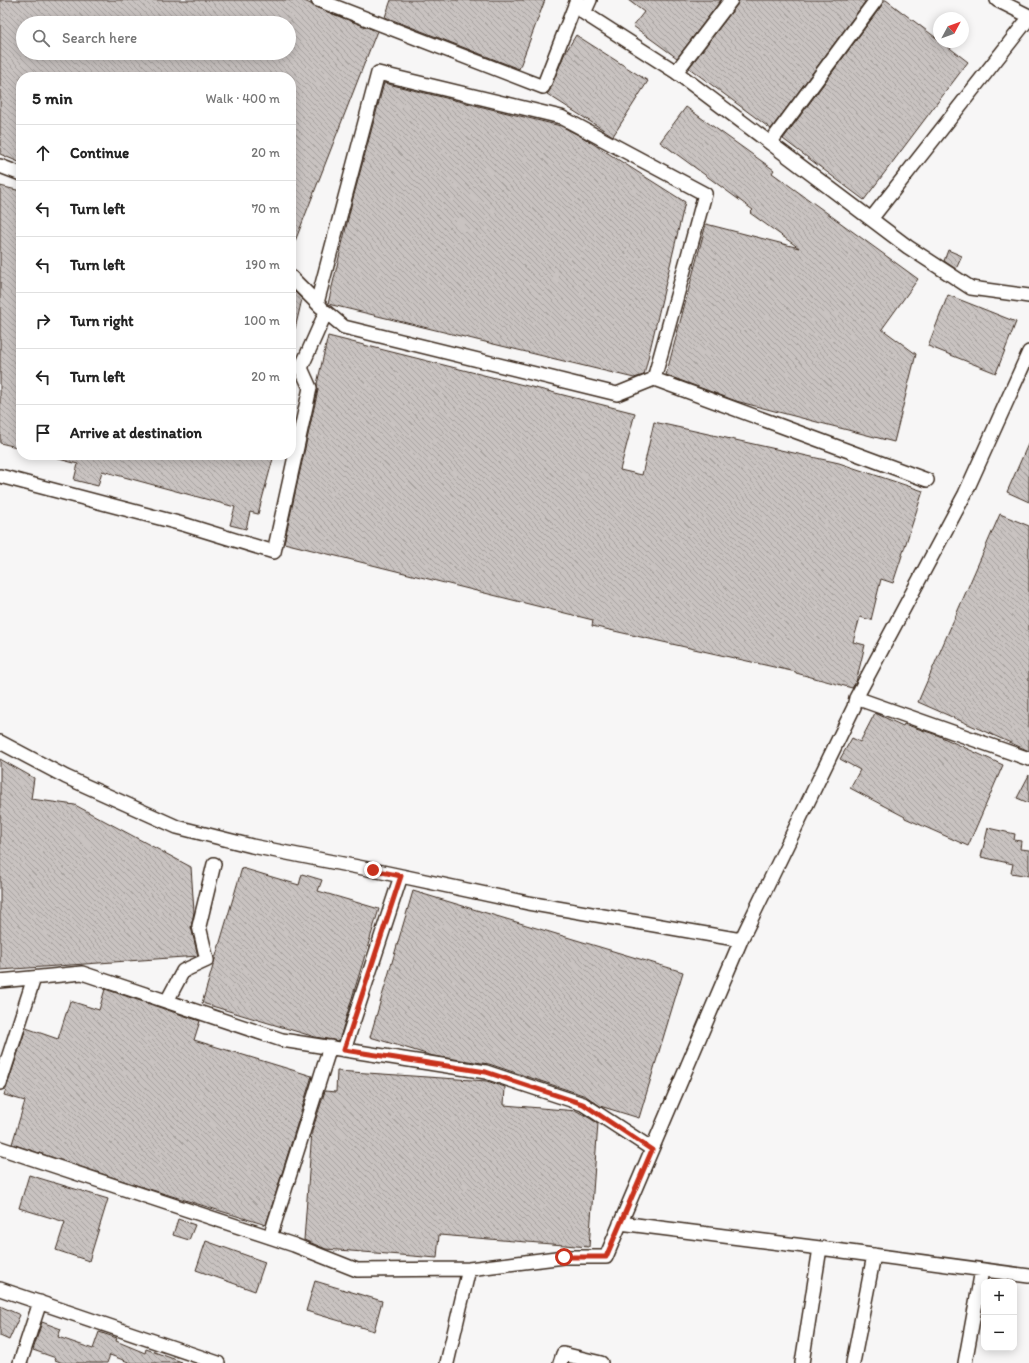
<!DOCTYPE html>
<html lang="en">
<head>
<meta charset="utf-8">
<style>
	:root { --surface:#fff; --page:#f6f6f6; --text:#222; --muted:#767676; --line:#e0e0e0 }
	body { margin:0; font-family:Itim,sans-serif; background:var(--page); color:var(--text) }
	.controls { position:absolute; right:12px; bottom:12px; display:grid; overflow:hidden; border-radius:8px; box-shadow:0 2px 10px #0003 }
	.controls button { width:36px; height:36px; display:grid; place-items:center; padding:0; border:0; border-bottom:1px solid var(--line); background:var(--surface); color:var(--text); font:20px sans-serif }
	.compass { position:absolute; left:933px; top:12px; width:36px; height:36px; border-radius:50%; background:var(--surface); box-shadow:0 2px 10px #0003; rotate:49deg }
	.stop { position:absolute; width:12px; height:12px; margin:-9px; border:3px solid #c8321e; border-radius:50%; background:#fff }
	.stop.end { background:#c8321e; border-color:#fff; box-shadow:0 1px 4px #0008 }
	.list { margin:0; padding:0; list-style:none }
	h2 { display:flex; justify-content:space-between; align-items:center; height:52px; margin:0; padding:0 16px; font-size:17px }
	h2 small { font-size:13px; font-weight:400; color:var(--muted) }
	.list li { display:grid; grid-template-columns:26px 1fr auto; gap:12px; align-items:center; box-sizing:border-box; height:56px; padding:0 16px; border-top:1px solid var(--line) }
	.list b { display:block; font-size:15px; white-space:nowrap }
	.list em { font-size:13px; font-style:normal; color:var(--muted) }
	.icon { flex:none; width:22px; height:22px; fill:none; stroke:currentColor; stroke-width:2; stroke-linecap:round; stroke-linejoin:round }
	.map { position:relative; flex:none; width:1029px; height:1363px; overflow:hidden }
	.search { position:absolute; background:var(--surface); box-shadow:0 2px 10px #0003; left:16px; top:16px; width:280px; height:44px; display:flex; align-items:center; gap:10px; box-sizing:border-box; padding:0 14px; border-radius:22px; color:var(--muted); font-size:15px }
	.panel { position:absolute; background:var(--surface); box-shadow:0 2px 10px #0003; left:16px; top:72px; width:280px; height:388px; border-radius:16px }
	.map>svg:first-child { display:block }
	.building { fill:url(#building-back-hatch); stroke:#3b2a1e; fill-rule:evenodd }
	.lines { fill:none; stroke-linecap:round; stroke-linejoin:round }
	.minor-casing { stroke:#3b2a1e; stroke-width:16 }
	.minor { stroke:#fff; stroke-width:13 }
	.route { stroke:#c8321e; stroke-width:5 }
</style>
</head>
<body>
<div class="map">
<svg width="1029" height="1363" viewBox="0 0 1029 1363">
	<defs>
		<pattern id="building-back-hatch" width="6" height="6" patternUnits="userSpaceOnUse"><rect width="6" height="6" fill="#c9c3c1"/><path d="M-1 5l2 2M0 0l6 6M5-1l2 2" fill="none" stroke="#a49f9c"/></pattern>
	</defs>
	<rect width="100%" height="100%" fill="#f7f6f6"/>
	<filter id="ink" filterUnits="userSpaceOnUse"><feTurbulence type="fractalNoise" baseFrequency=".025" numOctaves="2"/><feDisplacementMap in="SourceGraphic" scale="8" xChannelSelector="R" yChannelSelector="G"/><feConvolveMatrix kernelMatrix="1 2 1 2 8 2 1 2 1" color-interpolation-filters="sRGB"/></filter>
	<g filter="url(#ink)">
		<!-- building -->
		<path class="building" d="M0,0H302L311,4L315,7L377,31L292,249L291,77H21V163L0,154ZM23,23H289V53H23Z
			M391,0H545L519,69L385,17Z
			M628,0H721L677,58L633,26L644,12Z
			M739,0H862L865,2L771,129L689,68L737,5Z
			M884,0H886L939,40V42H942L968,62L864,200L783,139L882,5Z
			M576,35L648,81L613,136L547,94L550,90L564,55Z
			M384,83L561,126L584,138L685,202L644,375L634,378L328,304L352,202Z
			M686,107L774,170L772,173L918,279L882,329L916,354L894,442L736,401L666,375L706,224L799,248L750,213L753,210L660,142Z
			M0,186L21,191V448L0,443Z
			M948,250L962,256L956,269L944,261Z
			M291,288L302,299L295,329H291Z
			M948,295L1016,322L996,373L928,346Z
			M328,336L635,413L620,470L642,475L654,422L839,463L923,491L893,583L881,579L871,620L860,617L853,642L865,645L856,682L852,688L796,673V672L592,626L593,620L284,543L318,390L317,384Z
			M1029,442V502L1007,492Z
			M56,455H274L258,514L250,512L246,529L230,525L235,507L102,471L98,486L74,480L78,464L55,458Z
			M1000,514L1029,526V751L918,702Z
			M875,713L903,726L904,724L937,735L1003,765L968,846L905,818V817L850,788L860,770L840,759L852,738L860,742Z
			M0,759L34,778L31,799L75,805L191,867L194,912L191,927L198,956L0,970Z
			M1029,775V803L1017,798Z
			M988,828L1015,834L1014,840L1021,841L1020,849L1029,850V876L1011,873L1013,864L981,857Z
			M242,868L299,885L302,874L322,880L318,891L379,909L339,1041L315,1037L202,1003Z
			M413,891L683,972L639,1118L600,1106L586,1096L489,1064L433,1056L370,1037Z
			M105,989L200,1021L194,1040L312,1076L266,1225L136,1185L12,1144L25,1101L4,1095L26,1028L58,1039L70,1001L99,1010Z
			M337,1071L487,1081L505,1087L504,1105L577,1111L598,1123L589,1247L439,1235L437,1258L326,1249L304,1240L312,1131L325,1091L336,1092Z
			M29,1175L108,1199L89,1261L56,1250L65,1222L19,1208Z
			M178,1219L195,1225L189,1240L173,1235Z
			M206,1241L265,1262L255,1291L196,1270Z
			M315,1281L382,1301L374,1331L306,1311Z
			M0,1306L20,1315L9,1340L0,1336Z
			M42,1322L61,1329L58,1337L93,1349L99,1332L117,1338L116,1341L145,1353L146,1349L182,1362L181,1363H131L110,1355L107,1363H63L55,1360L56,1358L33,1350Z"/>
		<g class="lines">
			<!-- minor casing -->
			<g class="minor-casing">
				<path id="minor" d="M318,0L543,87L577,0
					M590,0L584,13L676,72L908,247L971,288L1029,296
					M997,0L1029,16
					M676,72L731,0
					M770,143L876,0
					M0,166L21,174
					M871,219L1029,18
					M291,277L321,307
					M317,303L378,73L561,117L705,194L654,379
					M0,476L186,525L274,552L310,388L301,368L326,312L344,327L617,394L654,379L927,480
					M856,698L1029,759
					M0,742L66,777L177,827L252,846L373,870L528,903L741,940
					M0,981L82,973L282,1040L486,1072L583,1104L652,1149
					M167,1001L183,971L207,960L199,926L214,864
					M344,1050L401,876
					M0,1083L34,978
					M0,1148L294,1245L357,1270L469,1269L564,1257H606L741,940L854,707L856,698L965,494L1029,352
					M620,1223L820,1248L802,1363
					M270,1237L330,1047
					M820,1248L1029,1276
					M0,1289L218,1363
					M20,1363L40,1302
					M447,1363L469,1269
					M560,1363L563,1354L601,1363
					M853,1363L874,1255
					M965,1363L982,1270"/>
			</g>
			<!-- minor -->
			<use href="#minor" class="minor"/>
		</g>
	</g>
	<g class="lines" filter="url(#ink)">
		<!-- route -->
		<path class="route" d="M373,870L401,876L344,1050L486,1072L583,1104L652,1150L606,1257H564"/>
	</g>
</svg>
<div class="controls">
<button>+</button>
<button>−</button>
</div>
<svg class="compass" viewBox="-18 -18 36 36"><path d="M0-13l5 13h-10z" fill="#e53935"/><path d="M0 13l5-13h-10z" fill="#767676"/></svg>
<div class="stop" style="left:564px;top:1257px"></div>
<div class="stop end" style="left:373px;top:870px"></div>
<div class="search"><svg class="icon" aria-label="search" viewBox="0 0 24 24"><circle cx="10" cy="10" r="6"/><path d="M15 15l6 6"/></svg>Search here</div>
<section class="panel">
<h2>5 min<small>Walk · 400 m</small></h2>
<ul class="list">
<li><svg class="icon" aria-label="ahead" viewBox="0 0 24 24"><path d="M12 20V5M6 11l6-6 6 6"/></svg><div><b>Continue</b></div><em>20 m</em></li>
<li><svg class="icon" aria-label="left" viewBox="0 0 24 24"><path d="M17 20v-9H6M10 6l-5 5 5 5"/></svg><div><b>Turn left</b></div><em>70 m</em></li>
<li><svg class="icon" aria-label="left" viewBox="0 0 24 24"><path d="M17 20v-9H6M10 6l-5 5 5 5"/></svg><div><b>Turn left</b></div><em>190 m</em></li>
<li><svg class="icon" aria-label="right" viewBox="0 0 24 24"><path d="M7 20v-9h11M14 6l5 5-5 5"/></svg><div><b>Turn right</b></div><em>100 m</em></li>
<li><svg class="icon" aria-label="left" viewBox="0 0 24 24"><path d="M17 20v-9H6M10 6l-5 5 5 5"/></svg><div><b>Turn left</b></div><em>20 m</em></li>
<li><svg class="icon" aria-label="arrive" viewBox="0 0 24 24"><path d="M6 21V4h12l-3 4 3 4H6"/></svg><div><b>Arrive at destination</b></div></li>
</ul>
</section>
</div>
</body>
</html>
